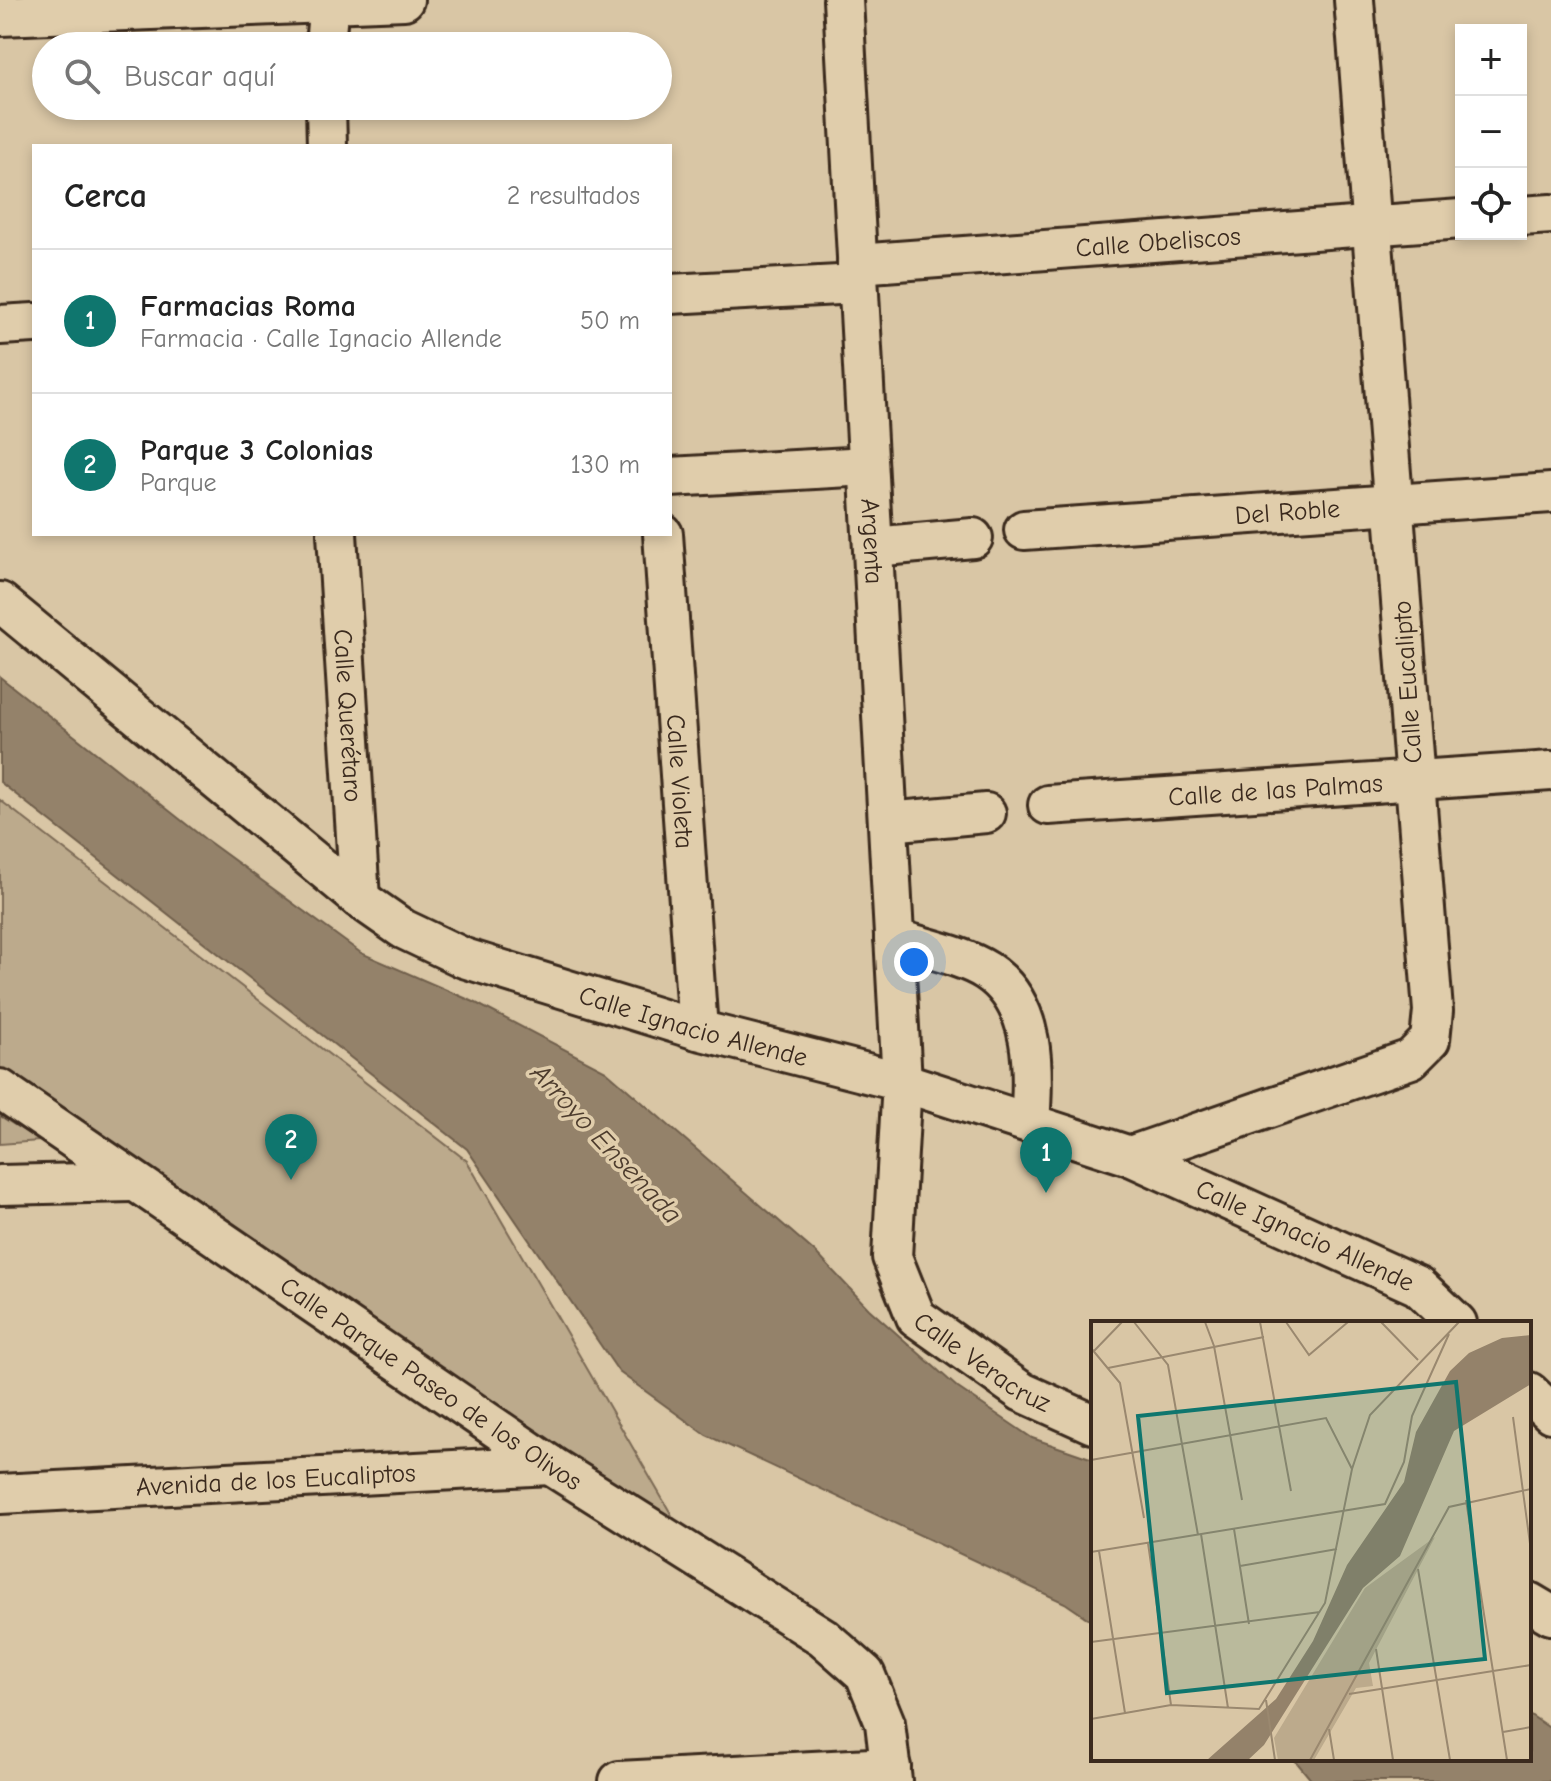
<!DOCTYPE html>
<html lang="es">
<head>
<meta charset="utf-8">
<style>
	:root { --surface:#fff; --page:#f2f2f2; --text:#222; --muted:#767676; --line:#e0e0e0; --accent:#0f766e }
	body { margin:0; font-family:"Comic Neue",sans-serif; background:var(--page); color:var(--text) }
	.controls { position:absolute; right:24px; top:24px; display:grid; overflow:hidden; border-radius:0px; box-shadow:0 4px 12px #0003 }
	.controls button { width:72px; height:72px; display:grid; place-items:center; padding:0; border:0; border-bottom:2px solid var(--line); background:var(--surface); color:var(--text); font:40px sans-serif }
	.you { position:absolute; left:914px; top:962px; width:28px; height:28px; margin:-20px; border:6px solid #fff; border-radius:50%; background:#1a73e8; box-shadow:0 0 0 12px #1a73e833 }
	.badge { display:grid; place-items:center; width:52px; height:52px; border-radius:50%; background:var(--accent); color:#fff; font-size:26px; font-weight:700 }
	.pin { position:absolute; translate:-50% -66px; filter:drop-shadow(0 2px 4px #0008) }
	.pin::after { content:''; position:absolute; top:42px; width:28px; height:24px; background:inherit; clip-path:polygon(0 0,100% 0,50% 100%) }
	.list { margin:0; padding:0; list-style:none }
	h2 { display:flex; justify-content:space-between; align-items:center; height:104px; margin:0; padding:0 32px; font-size:34px }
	h2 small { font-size:26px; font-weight:400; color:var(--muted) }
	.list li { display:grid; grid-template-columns:52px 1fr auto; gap:24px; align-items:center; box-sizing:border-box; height:144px; padding:0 32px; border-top:2px solid var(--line) }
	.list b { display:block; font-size:30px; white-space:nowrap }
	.list p { margin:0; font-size:26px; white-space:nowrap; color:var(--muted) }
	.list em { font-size:26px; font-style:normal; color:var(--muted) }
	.icon { flex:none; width:44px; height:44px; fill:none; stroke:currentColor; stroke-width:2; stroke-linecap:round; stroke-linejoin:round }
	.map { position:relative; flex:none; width:1551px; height:1781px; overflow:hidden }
	.search { position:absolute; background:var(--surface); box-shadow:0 4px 12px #0003; left:32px; top:32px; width:640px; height:88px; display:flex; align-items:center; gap:20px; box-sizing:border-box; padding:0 28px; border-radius:44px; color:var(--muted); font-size:30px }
	.panel { position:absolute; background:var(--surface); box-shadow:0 4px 12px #0003; left:32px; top:144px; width:640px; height:392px; border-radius:0px }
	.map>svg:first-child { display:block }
	.green { fill:#bcaa8c; stroke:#7c6a55; stroke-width:2 }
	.water { fill:#94826a; stroke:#705f4c; stroke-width:2 }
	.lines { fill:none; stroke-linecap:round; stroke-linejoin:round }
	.minor-casing { stroke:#3b2a1e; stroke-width:44 }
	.minor { stroke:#e0cdab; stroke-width:38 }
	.labels { text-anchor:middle; stroke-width:7; stroke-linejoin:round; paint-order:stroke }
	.street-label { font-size:26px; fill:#3b2a1e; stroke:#e0cdab }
	.water-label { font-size:28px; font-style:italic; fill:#4d3c2d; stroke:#e0cdab }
	.inset-road { fill:none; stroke:#9a886f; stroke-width:2 }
	.view { fill:#0f766e; fill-opacity:0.15; stroke:#0f766e; stroke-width:4 }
	.inset-edge { fill:none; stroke:#3b2a1e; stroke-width:4 }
</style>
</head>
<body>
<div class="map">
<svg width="1551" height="1781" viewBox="0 0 1551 1781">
	<rect width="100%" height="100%" fill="#d9c6a5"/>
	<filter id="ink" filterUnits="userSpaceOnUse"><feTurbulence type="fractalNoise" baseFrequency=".0125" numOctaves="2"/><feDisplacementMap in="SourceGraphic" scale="16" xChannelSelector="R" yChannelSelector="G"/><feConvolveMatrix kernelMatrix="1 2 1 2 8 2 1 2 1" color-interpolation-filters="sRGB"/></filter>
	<g filter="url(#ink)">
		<!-- green -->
		<path class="green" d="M0,800L467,1161L707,1576L0,1110Z
			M0,1116L40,1141L0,1144Z"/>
		<!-- water -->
		<path class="water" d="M0,677L205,839L361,953L474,1002L606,1071L816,1253L869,1309L958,1388L1032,1438L1093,1459V1622L1065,1603L706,1435L619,1372L467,1149L0,782Z
			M1529,1714L1551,1729V1781H1312L1294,1759H1529Z"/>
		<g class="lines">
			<!-- minor casing -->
			<g class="minor-casing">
				<g id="minor">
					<path id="s1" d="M843,0L902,1082L892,1257L916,1317L1022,1392L1093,1424"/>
					<path d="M0,16L404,0"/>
					<path d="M325,46L329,0"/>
					<path d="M326,106L327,146"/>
					<path d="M1521,216L1551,214"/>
					<path id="s2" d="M857,264L1461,219"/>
					<path d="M670,294L858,284"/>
					<path d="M0,325L34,323"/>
					<path d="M670,477L868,466"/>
					<path id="s3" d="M1024,530L1551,493"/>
					<path id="s4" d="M337,534L360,899"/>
					<path id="s5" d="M663,534L698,1030"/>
					<path d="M873,547L973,538"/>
					<path id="s6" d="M0,602L360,899L403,929L464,958L698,1030L902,1082L1130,1156L1418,1286L1457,1323"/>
					<path id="s7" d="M1048,805L1551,771"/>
					<path d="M888,822L986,813"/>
					<path d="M894,938C921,947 964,956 987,971C1037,1004 1034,1072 1030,1123"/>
					<path id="s8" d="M0,1089L550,1465L823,1637L865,1674L885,1723L892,1781"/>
					<path d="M1130,1156L1411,1059L1430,1040L1433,1011L1354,0"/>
					<path d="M0,1185L131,1182"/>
					<path d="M1529,1392L1551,1413"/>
					<path id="s9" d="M0,1494L550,1465"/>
					<path d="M1529,1602L1551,1615"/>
					<path d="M619,1781L891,1767"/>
				</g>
			</g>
			<!-- minor -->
			<use href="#minor" class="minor"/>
		</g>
	</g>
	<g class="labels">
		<!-- street labels -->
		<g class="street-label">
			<text dy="9" stroke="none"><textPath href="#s2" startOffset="302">Calle Obeliscos</textPath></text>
			<text dy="9" stroke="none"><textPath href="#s3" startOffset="264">Del Roble</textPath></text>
			<text dy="9" stroke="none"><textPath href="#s1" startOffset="542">Argenta</textPath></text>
			<text transform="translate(1407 682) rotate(-94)" y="9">Calle Eucalipto</text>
			<text dy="9" stroke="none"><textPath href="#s4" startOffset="182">Calle Querétaro</textPath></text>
			<text dy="9" stroke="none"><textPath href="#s5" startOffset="248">Calle Violeta</textPath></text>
			<text dy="9" stroke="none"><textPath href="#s7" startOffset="228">Calle de las Palmas</textPath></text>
			<text dy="9" stroke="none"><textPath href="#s6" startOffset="826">Calle Ignacio Allende</textPath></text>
			<text dy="9" stroke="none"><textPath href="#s6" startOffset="1474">Calle Ignacio Allende</textPath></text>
			<text dy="9" stroke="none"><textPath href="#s1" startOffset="1404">Calle Veracruz</textPath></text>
			<text dy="9" stroke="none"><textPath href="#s8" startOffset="522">Calle Parque Paseo de los Olivos</textPath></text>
			<text dy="9" stroke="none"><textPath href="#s9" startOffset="276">Avenida de los Eucaliptos</textPath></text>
		</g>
		<!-- water labels -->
		<g class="water-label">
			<text transform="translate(607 1143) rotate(47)" y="10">Arroyo Ensenada</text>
		</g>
	</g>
	<!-- overview -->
	<g transform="translate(1091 1321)">
		<rect width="440" height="440" fill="#d9c6a5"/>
		<path d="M344,216L278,342L282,365L265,367L223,439H187L183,417L274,267Z" fill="#bcaa8c"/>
		<path d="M440,14V63L363,110L309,235L272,267L173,424L157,439H116L185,378L222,320L256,244L313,161L325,111L359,50L378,32L411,17Z" fill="#94826a"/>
		<path class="inset-road" d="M43,1L77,44L107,214M114,1L123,25L151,179M169,1L200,170M195,1L218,34L257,1M290,1L327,39M0,27L29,62L53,197M2,31L31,1M17,47L173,16M422,96L440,230M0,139L235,97L261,148M375,179L416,439M143,208L158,303M110,213L137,387M57,222L80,384M8,230L34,392M0,231L294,183L313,141L321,95L358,13M149,245L246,228M327,248L359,439M0,321L229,291M285,328L302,439M258,373L440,344M175,379L184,439M0,398L80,384L168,388L234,282L261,148L279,94L368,1M238,408L243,439M412,411L440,406M219,439L358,186L440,168"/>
		<path class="view" d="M365,61L394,338L76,372L47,95Z"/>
		<rect width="440" height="440" class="inset-edge"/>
	</g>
</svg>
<div class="controls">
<button>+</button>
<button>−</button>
<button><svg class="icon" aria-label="locate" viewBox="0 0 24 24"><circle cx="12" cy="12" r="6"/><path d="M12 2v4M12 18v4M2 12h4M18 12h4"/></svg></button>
</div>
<div class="you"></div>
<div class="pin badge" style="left:1046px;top:1193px">1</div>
<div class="pin badge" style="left:291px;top:1180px">2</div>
<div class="search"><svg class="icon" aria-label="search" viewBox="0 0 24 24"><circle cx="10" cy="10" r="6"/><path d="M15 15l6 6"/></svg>Buscar aquí</div>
<section class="panel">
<h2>Cerca<small>2 resultados</small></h2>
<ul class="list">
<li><span class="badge">1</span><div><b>Farmacias Roma</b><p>Farmacia · Calle Ignacio Allende</p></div><em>50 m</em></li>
<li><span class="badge">2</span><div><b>Parque 3 Colonias</b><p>Parque</p></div><em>130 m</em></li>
</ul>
</section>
</div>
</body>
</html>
